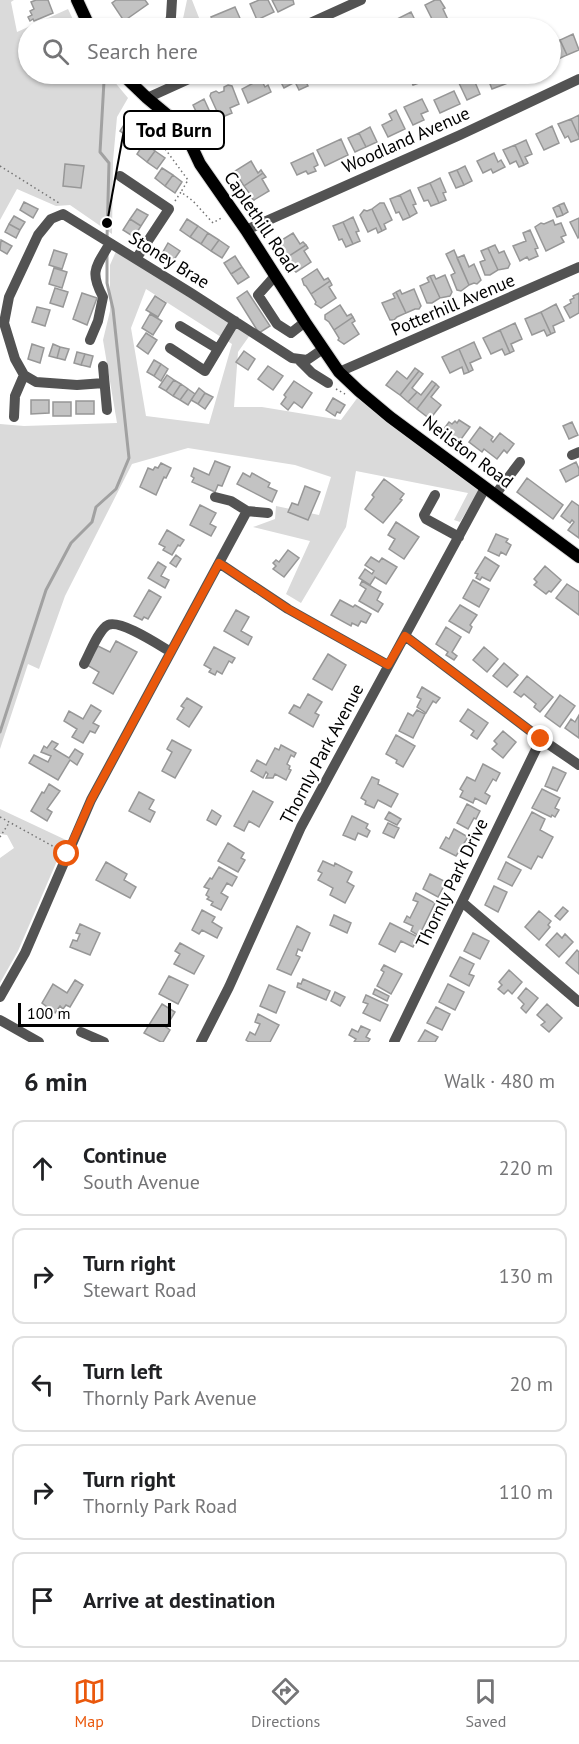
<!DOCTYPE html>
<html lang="en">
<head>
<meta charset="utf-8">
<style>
	:root { --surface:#fff; --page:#f2f2f2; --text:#202124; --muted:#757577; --line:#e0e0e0; --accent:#ea580c }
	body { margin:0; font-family:"PT Sans",sans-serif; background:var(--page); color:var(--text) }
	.scale { position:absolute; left:18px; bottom:15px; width:153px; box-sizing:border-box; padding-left:6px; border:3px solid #000; border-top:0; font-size:16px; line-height:21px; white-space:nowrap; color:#000; -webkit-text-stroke:4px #fff; paint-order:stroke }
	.stop { position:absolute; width:18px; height:18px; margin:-14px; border:4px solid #ea580c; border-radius:50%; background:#fff }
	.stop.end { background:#ea580c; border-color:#fff; box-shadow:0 2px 6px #0008 }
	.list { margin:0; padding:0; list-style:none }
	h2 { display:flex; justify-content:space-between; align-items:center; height:78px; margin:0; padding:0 24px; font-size:26px }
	h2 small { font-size:20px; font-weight:400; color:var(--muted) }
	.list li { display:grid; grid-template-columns:39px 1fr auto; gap:18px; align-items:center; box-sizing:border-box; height:96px; margin:0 12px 12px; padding:0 12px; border:2px solid var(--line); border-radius:12px }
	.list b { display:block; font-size:22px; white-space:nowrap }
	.list p { margin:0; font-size:20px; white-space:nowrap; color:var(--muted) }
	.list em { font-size:20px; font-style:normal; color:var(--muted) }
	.icon { flex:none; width:33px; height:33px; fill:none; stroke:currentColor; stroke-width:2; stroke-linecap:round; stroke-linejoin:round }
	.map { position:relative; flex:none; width:579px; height:1042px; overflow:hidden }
	.search { position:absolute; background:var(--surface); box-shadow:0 2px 4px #0004; left:18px; right:18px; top:18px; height:66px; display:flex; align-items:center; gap:15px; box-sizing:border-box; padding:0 21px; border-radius:33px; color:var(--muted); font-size:22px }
	.sheet { height:618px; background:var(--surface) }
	nav { display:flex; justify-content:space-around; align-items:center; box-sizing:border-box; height:84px; border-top:2px solid var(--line); background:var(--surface); font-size:16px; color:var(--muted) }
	nav a { display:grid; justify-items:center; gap:3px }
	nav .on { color:var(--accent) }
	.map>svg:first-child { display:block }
	.green { fill:#dadada; fill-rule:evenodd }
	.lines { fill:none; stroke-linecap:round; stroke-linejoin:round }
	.stream { stroke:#a1a1a1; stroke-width:3 }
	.building { fill:#c3c3c3; stroke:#979797; stroke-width:1.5 }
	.major-casing { stroke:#dbdbdb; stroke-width:14 }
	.path { stroke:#757575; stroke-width:1.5; stroke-dasharray:1.5 3; stroke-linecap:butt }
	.minor { stroke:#535353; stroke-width:10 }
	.major { stroke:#000; stroke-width:12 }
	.route { stroke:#ea580c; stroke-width:8 }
	.labels { text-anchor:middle; stroke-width:4.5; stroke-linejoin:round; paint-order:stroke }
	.street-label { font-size:18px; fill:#000; stroke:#fff }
	.leader { fill:none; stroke:#000; stroke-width:2 }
	.callout-dot { fill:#000; stroke:#fff; stroke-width:2 }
	.callout { fill:#fff; stroke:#000; stroke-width:2 }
	.callout-label { font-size:20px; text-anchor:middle; font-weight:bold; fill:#000 }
</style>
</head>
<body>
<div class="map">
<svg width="579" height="1042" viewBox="0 0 579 1042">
	<rect width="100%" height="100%" fill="#fff"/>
	<!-- green -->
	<path class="green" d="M0,0H14L11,2L17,32L68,9L77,28H28V74H108L128,98L117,117L113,161L112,234L70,205L56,206L17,189L0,220Z
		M187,0H192L203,28H181Z
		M117,249L250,335L238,352L234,407H262L341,420L358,397L479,491L460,522L454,520L468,493L356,471L346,527L301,603L286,594L310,541L253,527L275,519L276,506L319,515L331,477L295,465L188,448L132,464L65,596L39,669L28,664L0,749V424L24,426L117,423L103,340L110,311V265ZM146,289L232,344L209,424L146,416L131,328Z
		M0,809L66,840L18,951L0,983V858L14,848L7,835L0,834Z"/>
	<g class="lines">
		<!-- stream -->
		<path class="stream" d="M99,74L104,81L100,152L109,163L107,238
			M0,732L46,590L71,543L92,522L96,507L116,489L129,458L113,309L107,283V254"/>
	</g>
	<!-- building -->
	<path class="building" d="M36,0H48L53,13L34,21L33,19L30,21L28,17L32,15L30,11L34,9L31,2Z
		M116,0H145L148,4L124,21L112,3Z
		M259,0H268L274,12L257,20L250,4Z
		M272,0H293L294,4L278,12Z
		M435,0H440L445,8L443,9L450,24L443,27L439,20L434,23L425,5Z
		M235,7L243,25L236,28H216L211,17Z
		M411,12L418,26L413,28H399L395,20Z
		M573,34L579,50L567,55L560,40Z
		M560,40L567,55L554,61L550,52V44Z
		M280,74H302L308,86L299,90L295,82L284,88L277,75Z
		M408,74H416L419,83L413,85Z
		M486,74H500L505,84L492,89Z
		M500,74H515L518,79L505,84Z
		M472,75L480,94L467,100L458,81Z
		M261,79L265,87L268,85L271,92L248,103L242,89Z
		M228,85L232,86L239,104L230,108L232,113L220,118L210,96L211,93L216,91L219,93L224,91V87Z
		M454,91L460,104L440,113L434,100Z
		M204,99L214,121L203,126L193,105Z
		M422,99L428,111L421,114L424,120L413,125L404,107Z
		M396,110L405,129L388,137L382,125L392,120L389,114Z
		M579,115V137L571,119Z
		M571,119L579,137V139L571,142L568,136L565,138L558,124Z
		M127,120L138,128L130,138L120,131Z
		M552,126L559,143L544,150L536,134Z
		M370,127L377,142L366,147L359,133Z
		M359,133L366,147L355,152L348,138Z
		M341,139L348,155L325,166L317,150Z
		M526,140L532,154L525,157L528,163L524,165L515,145Z
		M144,143L155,151L147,162L137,154Z
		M515,145L524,165L519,167L516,161L510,164L503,150Z
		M155,151L165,158L157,169L147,162Z
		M313,153L318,165L314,167L316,171L308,174L306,171L297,175L291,163Z
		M494,153L498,162L501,160L505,167L493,173L491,169L483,173L477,161Z
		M251,161L258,173L261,170L263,173L244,186L239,178H237L235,171Z
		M65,164L84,166L81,188L63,186Z
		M465,166L472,181L464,185L457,170Z
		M162,168L173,175L165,186L155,178Z
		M457,170L464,185L456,188L449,173Z
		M263,173L266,177L262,179L269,191L254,200L249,196L250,194L244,186Z
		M173,175L182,182L175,193L165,186Z
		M440,178L446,192L443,193L446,200L439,203L430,183Z
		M430,183L439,203L431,206L428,200L424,201L418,188Z
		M410,190L416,204L413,205L417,213L410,217L400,195Z
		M400,195L410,217L403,220L399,212L396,213L390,199Z
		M24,202L38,209L33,218L20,210Z
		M380,203H384L392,220L384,224L386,229L382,231L372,209Z
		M564,203L568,212L563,215L559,205Z
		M559,205L563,215L557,217L553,208Z
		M137,209L148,215L141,226L130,219Z
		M372,209L382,231L378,233L376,228L368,232L360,215L364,210L367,211Z
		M14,216L25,222L20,230L9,224Z
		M353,217L359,231L356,232L360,241L353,244L343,222Z
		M579,218V237L578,238L570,222Z
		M130,219L141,226L134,237L123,230Z
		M187,219L198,226L190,237L180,230Z
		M553,220L555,225L561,223L566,235L561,237L564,242L546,251L535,227L541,223L544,224Z
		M343,222L353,244L346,247L342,239L339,240L333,226Z
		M9,224L20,230L16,238L5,232Z
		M198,226L208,233L201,244L190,237Z
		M530,230L538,248L535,249L538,256L529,260L527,257L520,261L513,246L526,241L523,233Z
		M208,233L219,240L211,251L201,244Z
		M293,233L300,244L303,242L306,245L286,258L281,250L277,247V243Z
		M1,240L12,246L7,254L0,250Z
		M219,240L229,247L222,258L211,251Z
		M168,243L180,251L171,264L160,257Z
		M306,245L308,248L304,251L311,262L296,272L291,268L292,266L286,258Z
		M495,245L499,253L504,251L510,264L508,268L498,270L488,248Z
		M488,248L498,270L490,275H485L480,262L485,260L481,251Z
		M54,250L67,254L62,269L49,265Z
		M454,250L469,285L461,291L457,290L451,275L455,273L446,254Z
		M464,255L469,267L474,264L481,280L477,284L474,283L469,285L457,258Z
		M235,256L242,267L231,274L224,263Z
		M242,267L249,277L238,284L231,274Z
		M54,268L67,272L62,288L49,284Z
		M317,269L324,280L328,278L330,281L311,294L306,286L304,285L302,279Z
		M434,275L436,279L445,275L452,292L450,296L440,298L430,276Z
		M430,276L440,298L432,303H427L420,286L429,282L427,278Z
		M330,281L332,285L329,287L336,298L321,308L315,304L316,302L311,294Z
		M55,288L68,292L63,307L50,303Z
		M414,289L421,306L419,309H415L406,313L396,292L400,290L402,294Z
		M247,291L270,326L259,333L237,298Z
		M396,292L406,313L397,317L394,320H390L382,303L395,298L393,294Z
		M82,293L97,298L87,325L73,319Z
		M579,293V313L570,318L564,307L571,303L570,300L574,298L573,296Z
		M155,296L166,303L158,317L146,310Z
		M556,304L564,321L553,326L555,332L551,334L541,312Z
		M340,305L347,316L351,314L353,317L334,330L329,322L325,319V315Z
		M37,307L50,310L45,326L32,322Z
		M541,312L551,334L547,336L544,330L532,335L525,319Z
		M150,314L162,321L153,335L142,328Z
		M353,317L355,321L352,323L359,334L344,344L338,340L339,338L334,330Z
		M515,323L522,339L511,344L514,351L510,353L500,330Z
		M500,330L510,353L505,355L502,349L491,354L483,338Z
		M146,333L157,340L148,354L137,346Z
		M474,342L481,358L470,363L473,370L469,372L459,349Z
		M32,344L44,348L40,363L28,359Z
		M53,344L60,347L57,358L49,356Z
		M60,347L69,349L65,360L57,358Z
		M459,349L469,372L464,374L462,367L450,373L442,357Z
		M244,351L255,359L248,370L236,362Z
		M77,352L85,354L81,365L74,363Z
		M85,354L93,356L90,367L81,365Z
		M154,360L161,364L154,376L147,372Z
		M161,364L168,369L161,381L154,376Z
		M268,366L283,376L273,390L258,379Z
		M415,368L419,371L400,395L386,385L397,371L407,379Z
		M419,371L423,374L412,388L417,392L408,402L400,395Z
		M167,375L174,380L166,391L159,387Z
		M174,380L181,384L173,396L166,391Z
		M294,381L312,393L302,408L294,402L288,410L281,404L286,397L284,395Z
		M432,381L436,384L417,409L408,402L417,392L421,395Z
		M181,384L188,389L180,400L173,396Z
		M436,384L439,387L431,397L441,405L430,419L417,409Z
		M199,388L205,393L198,404L191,400Z
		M188,389L195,394L188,405L180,400Z
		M205,393L213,397L205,409L198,404Z
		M333,398L345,405L340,413L337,412L335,416L326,410Z
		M31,400H49V413L31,414Z
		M76,401H94V414H76Z
		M53,402H71V416H53Z
		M459,420L470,427L459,442L443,430L449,422L452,424L455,421L457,423Z
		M572,422L578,435L569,439L563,426Z
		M480,427L493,437L491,440L493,442L500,433L514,444L507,453L504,450L497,459L484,449L482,452L469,442Z
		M215,461L230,467L222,486L218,485L215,492L192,482L194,478L191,476L194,468L209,475Z
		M576,462L579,469V475L566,482L560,470Z
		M161,463L171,468L166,478L164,477L156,495L140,487L148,468L153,470L155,467L158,468Z
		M243,473L250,477L252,473L270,483L268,487L277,491L272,502L237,484Z
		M527,478L563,505L553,519L517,492Z
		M384,479L404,494L400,499L402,500L383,523L365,509L374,497L372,495Z
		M305,486L320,492L308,520L288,512L292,503L298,505Z
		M572,501L579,506V538L568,530L574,522L572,520L570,523L561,516Z
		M200,505L216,513L210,524L216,527L211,536L190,525Z
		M396,522L419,537L404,559L389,549L395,539L388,535Z
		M167,530L184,540L180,546L178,545L172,555L163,550L165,547L159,544Z
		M496,534L508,539L506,542L511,545L506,555L501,552L499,556L488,551Z
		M288,550L299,558L284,577L273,569L276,566L273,563L276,560L279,562Z
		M176,555L181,559L176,567L170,563Z
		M371,557L379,562L382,558L397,567L386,584L375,577L370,585L359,578L365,569L372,574L374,571L365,565Z
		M485,557L499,566L490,581L482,577L480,580L476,578L478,574L475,573Z
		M158,562L166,567L161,576L169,580L165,588L148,578Z
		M545,566L561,580L551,592L549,591L546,594L534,585L537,582L534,579Z
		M473,580L489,589L479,607L463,598Z
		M362,581L381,592L377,600L383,604L378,612L359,601L366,589L360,585Z
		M567,584L579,592V615L556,598Z
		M149,590L161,597L148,619L144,617L142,620L134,616Z
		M340,600L353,607L355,605L371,614L366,623L361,621L358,626L352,623L351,626L331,615Z
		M460,605L477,615L470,625L472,627L469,633L449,621Z
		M236,610L249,617L241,631L252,637L248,645L224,631Z
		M446,627L461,637L452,652L457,656L454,660L446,655L448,652L436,644Z
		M116,641L137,652L113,694L93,683L99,672L87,665L98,646L110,652Z
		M214,647L235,658L232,663L229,661L222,674L217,671L215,675L209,672L211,669L204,665Z
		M484,647L498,659L487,672L473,660Z
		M328,654L346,665L332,690L313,679Z
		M504,663L518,675L507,687L493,676Z
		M527,676L553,697L540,712L534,707L536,704L524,694L521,697L514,692Z
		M422,687L440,698L436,703L433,701L426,713L417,707L421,699L417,697Z
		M308,694L322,702L315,713L319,715L313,727L289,713L294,705L300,708Z
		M560,695L575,706L560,727L545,716Z
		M187,698L202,707L189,727L177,719L184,708L181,706Z
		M91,705L101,711L93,723L99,726L95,733L90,731L83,743L72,737L77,729L64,721L69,711L83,719Z
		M468,709L488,723L477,739L471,735L474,731L460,721Z
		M417,710L425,714L413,738L399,731L408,713L413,716Z
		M579,715V738L565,728L571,719L575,722Z
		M503,731L516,742L503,758L492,749L497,744L494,741Z
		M396,735L415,746L403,767L396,763L397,760L386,754Z
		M172,740L191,750L175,778L162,771L172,752L167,749Z
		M52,741L58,744L54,749L69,758L75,749L83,754L77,765L70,760L58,780L29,763L34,755L48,762L51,756L41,752L44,746L47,748Z
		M281,745L296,753L294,757L291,755L287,764L290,766L289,769L291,770L286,780L275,774L273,778H266L268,774L266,772L263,778L251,771L257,760L266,765L275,748L279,750Z
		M483,764L500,773L496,781L493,779L485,793L490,796L486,804L475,798L473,803L460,797L463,791L460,789L467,777L475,781Z
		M553,767L566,773L557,791L545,786Z
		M372,777L379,780L378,784L398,794L391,807L378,800L374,808L365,804L366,801L361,798Z
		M49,784L60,791L47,809L52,812L47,821L31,811L42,792L44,793Z
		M542,789L560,798L555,808L559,810L555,817L552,815L551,817L532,808Z
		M253,791L273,802L259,827L249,821L244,831L234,826Z
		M139,792L154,800L149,809L155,812L150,822L129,811Z
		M467,804L480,811L476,819L474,818L468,829L457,823Z
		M212,810L221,816L216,825L207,820Z
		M389,812L401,819L397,825L385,819Z
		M532,812L545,819L540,830L553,837L542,858L538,856L531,869L508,857Z
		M352,816L368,824L366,828L370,831L367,837L358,833L355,840L343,835Z
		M388,823L399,828L394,838L383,833Z
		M454,829L468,837L456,856L440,848L446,837L449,839Z
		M228,843L244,853L241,858L245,860L238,872L218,861Z
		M323,861L334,866L335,863L352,872L347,882L354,886L345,903L330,895L333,888L318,880L322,873L318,871Z
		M106,862L127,874L124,880L136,887L130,898L96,880Z
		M506,862L521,870L512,886L498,879Z
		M219,867L237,877L232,886L227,883L221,893L228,897L221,910L211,905L213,902L207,899L209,897L206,895L209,889L204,887L210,878L212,879Z
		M430,874L446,882L438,897L423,889Z
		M494,886L507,892L498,912L485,905Z
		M416,893L435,903L419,936L411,931L413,926L404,922L407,916L410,918L418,902L413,900Z
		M563,907L568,911L560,920L555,916Z
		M202,910L215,917L212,922L222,928L217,938L202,930L199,934L192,930Z
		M539,911L551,921L548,925L550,927L539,940L525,927Z
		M334,915L351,923L347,933L330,925Z
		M390,923L418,937L413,947L401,941L395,952L379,944Z
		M80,924L100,933L90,955L70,947L73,940L77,941L80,934L76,933Z
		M297,926L310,933L302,951L298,949L296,955L300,957L291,975L277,969Z
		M473,933L489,941L480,959L464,951Z
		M557,933L562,938L565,934L573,942L559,957L546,945Z
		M180,943L204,956L194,974L174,964L180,954L175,951Z
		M577,950L579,952V974L566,963Z
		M460,957L474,964L469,974L474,976L469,986L450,976Z
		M384,965L402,974L391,994L377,986L384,972L381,970Z
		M509,970L522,982L512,994L508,990L504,994L498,989L502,985L499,982Z
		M169,976L188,985L178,1004L159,994Z
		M303,979L330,991L326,1000L297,987L298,983L301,984Z
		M75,980L83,985L70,1007L66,1005L63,1009L60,1006L55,1013L42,1003L53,984L67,993Z
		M448,984L464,992L455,1010L439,1002Z
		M269,985L285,992L276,1013L260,1006Z
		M526,988L538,998L526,1013L521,1008L524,1004L518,998Z
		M375,989L389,996L387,1001L373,994Z
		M335,992L345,997L340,1006L331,1001Z
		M366,995L388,1005L380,1021L363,1013L368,1004L363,1002Z
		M162,1004L175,1012L166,1027L170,1030L163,1042H161L144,1033Z
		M547,1004L562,1018L549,1032L541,1025L545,1022L537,1015Z
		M436,1007L450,1014L442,1030L427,1023Z
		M258,1014L279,1025L270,1042H249L246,1040L250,1032L255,1035L260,1024L255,1022Z
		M361,1026L370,1030L366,1037L370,1039L368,1042H354L356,1039L349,1035L352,1029L358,1032Z
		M425,1030L438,1037L435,1042H418Z"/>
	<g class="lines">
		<!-- major casing -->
		<g class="major-casing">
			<path id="major" d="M77,0L90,28
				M122,74L147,98L183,128L200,164L246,230L305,322L339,372L359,391L390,417L579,557"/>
		</g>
		<!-- path -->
		<path class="path" d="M147,114L142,120L149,127L188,180L181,192
			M0,166L59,203
			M175,201L181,192L193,201L213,223L223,217
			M336,389L345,394
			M0,817L58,849
			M0,837L9,823"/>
		<!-- minor -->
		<path class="minor" d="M168,28L171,17L172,0
			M299,28L361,0
			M129,80L135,74
			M147,98L200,74
			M120,176L169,209L136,259
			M246,230L460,135L579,79
			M275,276L258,295L277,324L291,333L305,322
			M180,326L218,349
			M90,340L98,321L103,297C89,271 96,267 110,243
			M170,348L205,371L235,321
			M299,360L312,373L328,383
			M103,366L107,410
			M339,372L579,267
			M104,383L77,385L36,382L24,375L15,359L4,323L9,297L38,235L51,219L63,214L191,293L292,358L307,360L323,349
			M14,417L15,396L24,375
			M572,455L579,452
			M435,495L424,515L426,519L459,537
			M495,495L520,462
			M215,497L231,501L247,511L268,513
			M219,563L288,609L388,665
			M405,636L541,739L579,765
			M84,664C89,655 99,629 108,625C120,619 159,645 171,652
			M462,902L579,1002
			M0,997L25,953L91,800L247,511
			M0,1020L39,1042
			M81,1032L104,1042
			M201,1042L229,987L301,827L485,488
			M394,1042L541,739"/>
		<!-- major -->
		<use href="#major" class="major"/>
	</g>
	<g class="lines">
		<!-- route -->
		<path class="route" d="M67,854L91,800L219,563L288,609L388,665L405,636L541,739"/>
	</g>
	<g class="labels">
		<!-- street labels -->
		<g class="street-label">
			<text transform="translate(406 140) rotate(-24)" y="6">Woodland Avenue</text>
			<text transform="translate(261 222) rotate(56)" y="6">Caplethill Road</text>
			<text transform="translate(169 260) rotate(32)" y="6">Stoney Brae</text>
			<text transform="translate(453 305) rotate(-23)" y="6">Potterhill Avenue</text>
			<text transform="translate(468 452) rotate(37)" y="6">Neilston Road</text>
			<text transform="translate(322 754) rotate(-62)" y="6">Thornly Park Avenue</text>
			<text transform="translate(452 883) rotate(-64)" y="6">Thornly Park Drive</text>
		</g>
	</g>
	<!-- callouts -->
	<path class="leader" d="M107 223L124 130"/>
	<circle class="callout-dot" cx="107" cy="223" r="6"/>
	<rect class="callout" x="124" y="111" width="100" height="38" rx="6"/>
	<g class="callout-label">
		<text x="174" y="137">Tod Burn</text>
	</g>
</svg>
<div class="scale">100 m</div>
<div class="stop" style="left:67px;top:854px"></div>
<div class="stop end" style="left:541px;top:739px"></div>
<div class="search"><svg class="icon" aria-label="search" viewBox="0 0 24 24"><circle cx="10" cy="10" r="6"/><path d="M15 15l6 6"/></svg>Search here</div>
</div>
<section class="sheet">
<h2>6 min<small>Walk · 480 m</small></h2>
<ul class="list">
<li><svg class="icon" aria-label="ahead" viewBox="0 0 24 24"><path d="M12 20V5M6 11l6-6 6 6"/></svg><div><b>Continue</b><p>South Avenue</p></div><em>220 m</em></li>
<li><svg class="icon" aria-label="right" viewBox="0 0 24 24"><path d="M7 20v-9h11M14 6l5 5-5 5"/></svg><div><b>Turn right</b><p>Stewart Road</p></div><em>130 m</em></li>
<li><svg class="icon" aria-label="left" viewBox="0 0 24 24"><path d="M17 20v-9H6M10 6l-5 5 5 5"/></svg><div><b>Turn left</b><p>Thornly Park Avenue</p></div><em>20 m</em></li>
<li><svg class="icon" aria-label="right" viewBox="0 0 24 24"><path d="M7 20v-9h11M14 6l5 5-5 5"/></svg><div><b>Turn right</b><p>Thornly Park Road</p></div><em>110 m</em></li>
<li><svg class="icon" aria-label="arrive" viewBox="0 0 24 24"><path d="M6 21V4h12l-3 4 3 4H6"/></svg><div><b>Arrive at destination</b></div></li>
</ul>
</section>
<nav>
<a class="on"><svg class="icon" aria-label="map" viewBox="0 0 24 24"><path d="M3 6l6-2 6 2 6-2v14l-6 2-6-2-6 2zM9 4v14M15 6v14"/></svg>Map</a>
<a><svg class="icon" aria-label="directions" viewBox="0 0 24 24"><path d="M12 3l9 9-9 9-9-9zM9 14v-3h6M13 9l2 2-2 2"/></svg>Directions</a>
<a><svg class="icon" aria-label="saved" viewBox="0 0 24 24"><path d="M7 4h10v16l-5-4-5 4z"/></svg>Saved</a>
</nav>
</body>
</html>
